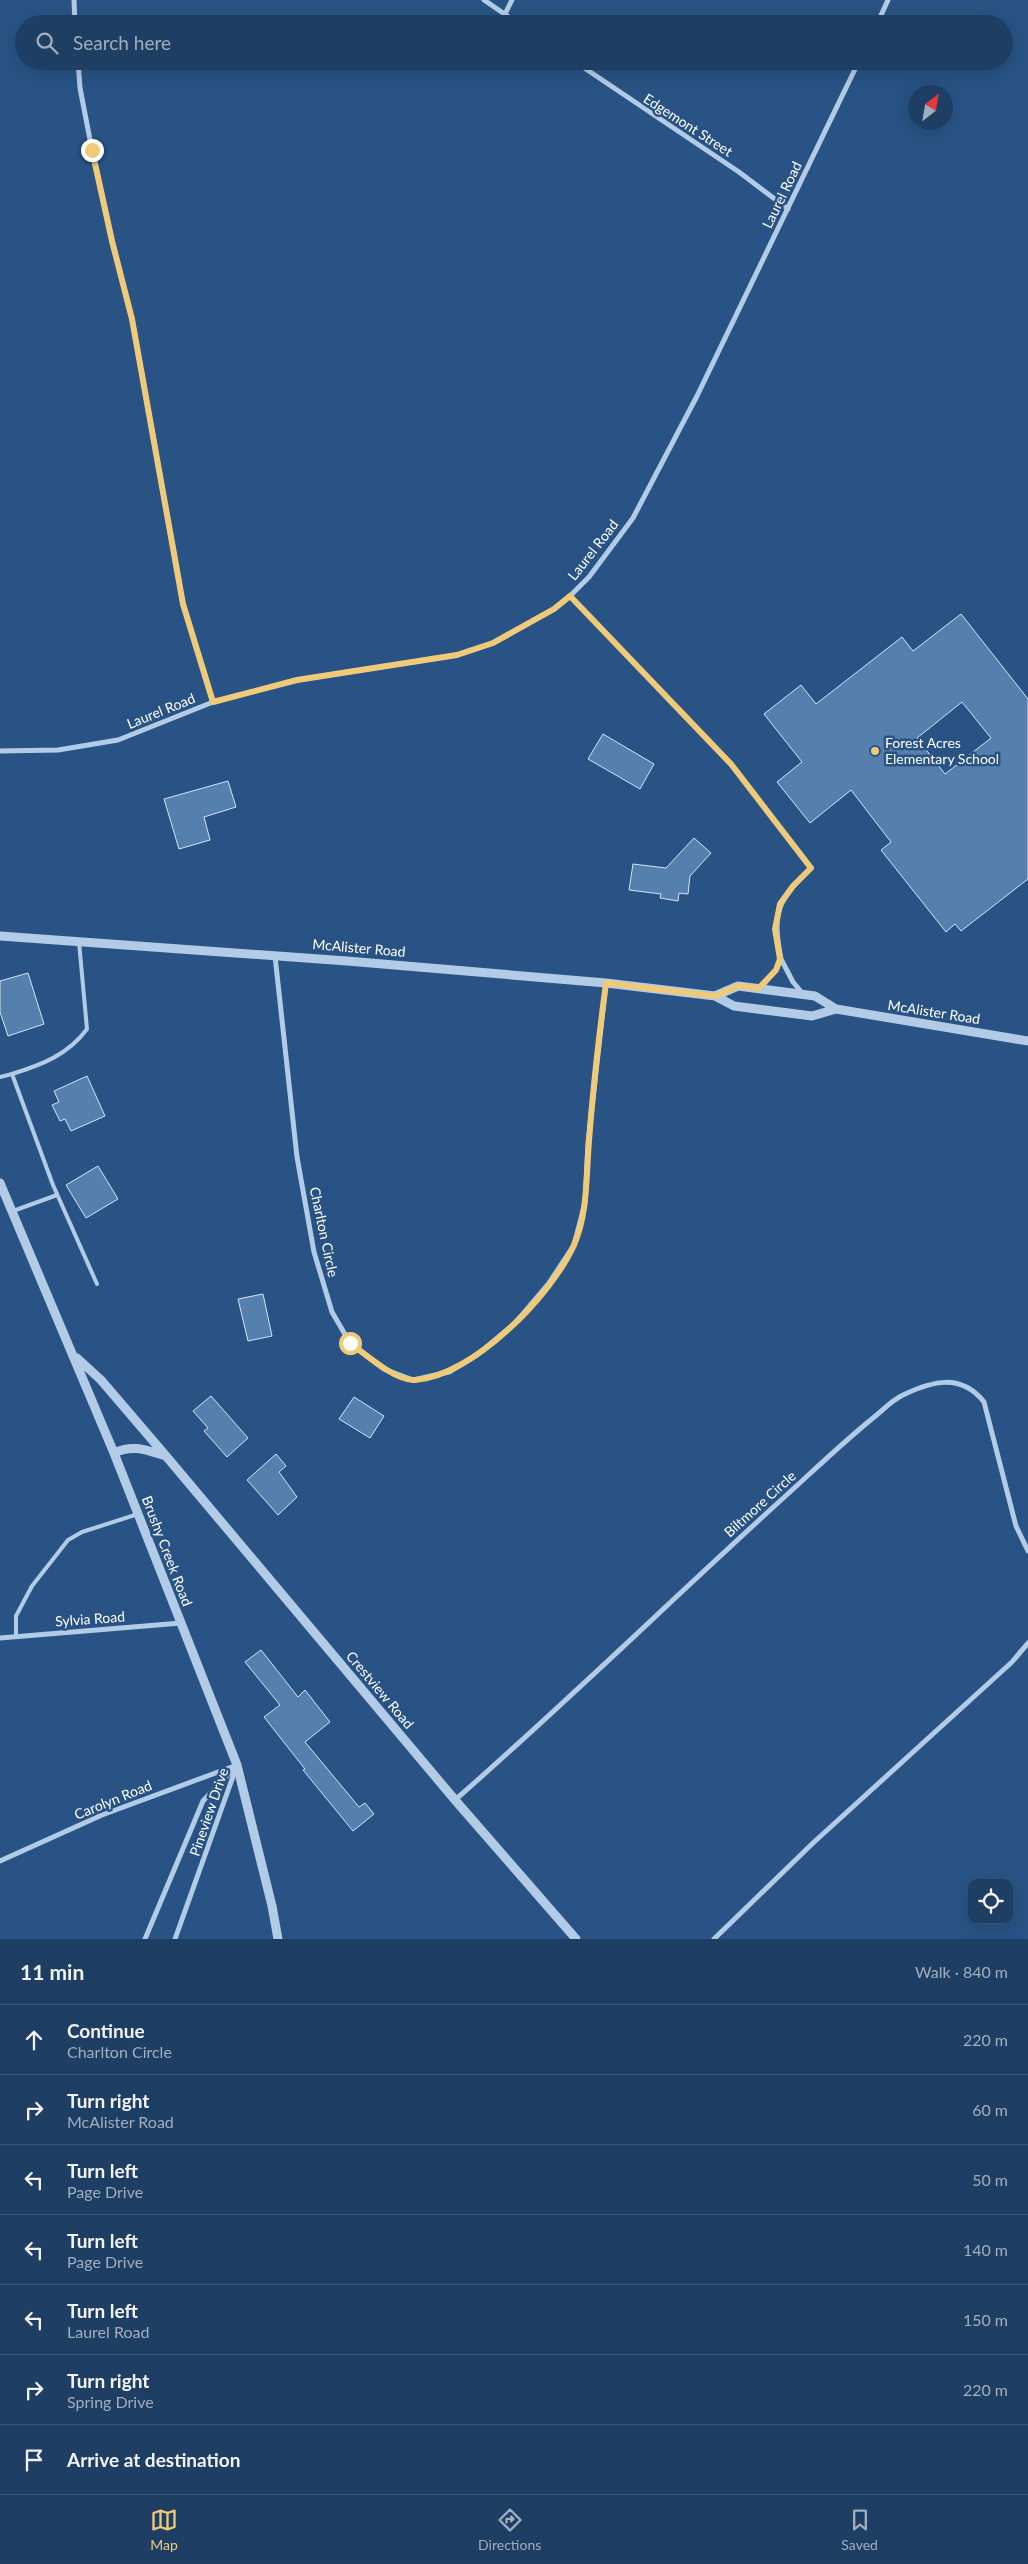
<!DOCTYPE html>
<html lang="en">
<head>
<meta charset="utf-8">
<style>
	:root { --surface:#1e3e63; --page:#2b496c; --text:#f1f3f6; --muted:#a1aebe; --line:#3c5778; --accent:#efca79 }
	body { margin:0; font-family:Lato,sans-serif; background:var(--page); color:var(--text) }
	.controls { position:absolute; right:15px; bottom:15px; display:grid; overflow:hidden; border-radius:10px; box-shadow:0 5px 20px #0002 }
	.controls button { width:45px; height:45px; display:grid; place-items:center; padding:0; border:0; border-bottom:1px solid var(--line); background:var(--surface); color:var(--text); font:25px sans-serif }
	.compass { position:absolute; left:908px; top:85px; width:45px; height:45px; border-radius:50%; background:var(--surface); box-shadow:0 5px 20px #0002; rotate:31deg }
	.stop { position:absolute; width:15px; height:15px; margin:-11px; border:4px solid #efca79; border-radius:50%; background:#fff }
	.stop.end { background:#efca79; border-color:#fff; box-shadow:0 1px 5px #0008 }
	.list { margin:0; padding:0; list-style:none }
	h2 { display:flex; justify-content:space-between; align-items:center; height:65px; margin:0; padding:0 20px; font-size:21px }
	h2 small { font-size:16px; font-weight:400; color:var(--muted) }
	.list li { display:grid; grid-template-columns:32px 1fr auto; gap:15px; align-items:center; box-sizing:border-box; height:70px; padding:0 20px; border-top:1px solid var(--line) }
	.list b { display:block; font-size:19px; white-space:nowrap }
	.list p { margin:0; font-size:16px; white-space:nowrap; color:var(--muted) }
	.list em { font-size:16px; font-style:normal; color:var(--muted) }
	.icon { flex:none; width:28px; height:28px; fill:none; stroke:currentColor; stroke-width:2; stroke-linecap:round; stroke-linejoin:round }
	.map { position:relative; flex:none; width:1028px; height:1939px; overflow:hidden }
	.search { position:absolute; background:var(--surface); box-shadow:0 5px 20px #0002; left:15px; right:15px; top:15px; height:55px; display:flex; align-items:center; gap:12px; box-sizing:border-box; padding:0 18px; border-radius:28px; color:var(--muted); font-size:19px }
	.sheet { height:555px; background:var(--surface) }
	nav { display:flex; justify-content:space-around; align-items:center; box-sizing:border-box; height:70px; border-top:1px solid var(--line); background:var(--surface); font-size:14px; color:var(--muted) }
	nav a { display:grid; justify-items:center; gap:2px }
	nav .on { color:var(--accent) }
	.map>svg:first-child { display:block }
	.building { fill:#557fad; stroke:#d6e5f6; fill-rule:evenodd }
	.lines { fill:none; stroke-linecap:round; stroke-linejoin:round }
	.service { stroke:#b2cbe7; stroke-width:4 }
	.minor { stroke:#b2cbe7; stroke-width:5 }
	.tertiary { stroke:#b2cbe7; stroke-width:9 }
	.route { stroke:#efca79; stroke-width:6 }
	.poi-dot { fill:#efca79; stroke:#285384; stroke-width:2 }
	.labels { text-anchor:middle; stroke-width:5; stroke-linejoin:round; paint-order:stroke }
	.street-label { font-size:14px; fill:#fff; stroke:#285384 }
	.poi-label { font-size:14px; fill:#fff; stroke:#285384; text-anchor:start }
</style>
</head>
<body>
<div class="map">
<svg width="1028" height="1939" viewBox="0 0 1028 1939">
	<rect width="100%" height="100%" fill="#285384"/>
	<!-- building -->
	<path class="building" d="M961,614L1028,699V879L961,931L955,924L946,932L881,850L891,842L851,790L810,823L777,782L802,762L764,714L801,685L816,704L902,637L913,651ZM962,702L991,738L945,774L917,738Z
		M603,734L654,764L640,789L588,759Z
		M228,781L236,807L204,817L210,840L179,849L164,799Z
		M694,838L711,853L690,876L688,894L679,893L678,901L660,898L661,894L629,890L633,864L666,868Z
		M28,973L44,1024L8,1036L0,1012V981Z
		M87,1076L105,1116L71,1131L65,1119L60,1121L52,1105L59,1102L54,1091Z
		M98,1166L118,1199L86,1218L66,1185Z
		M263,1294L272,1336L248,1341L238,1299Z
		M211,1396L248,1438L227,1457L204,1431L208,1428L193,1411Z
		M354,1397L384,1416L370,1438L339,1419Z
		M276,1454L286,1466L279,1472L297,1497L278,1515L247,1480Z
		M261,1650L298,1697L305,1690L330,1722L305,1742L359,1807L365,1803L374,1814L353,1831L303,1770L305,1769L264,1717L280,1705L245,1662Z"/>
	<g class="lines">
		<!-- service -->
		<path class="service" d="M79,942L87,1029C68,1055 41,1065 12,1074L53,1185L97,1284
			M0,1077L12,1074
			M13,1211L57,1195
			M16,1636V1616L32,1586L68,1540L82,1532L138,1514"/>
		<!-- minor -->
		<path class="minor" d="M74,0L75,24
			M484,0L519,24
			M505,14L512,0
			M877,24L888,0
			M78,61L80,88L92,150L112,241L132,319L183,604L213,702
			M574,61L739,172L788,209
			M570,596L731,764L811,868C777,901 772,912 781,959
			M0,751L58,750L118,740L213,702L297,680L457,655L493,643L554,609L570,596L589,577L633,518L697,396L859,61
			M275,956L297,1157L314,1252L332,1312L350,1343L384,1369L413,1380L449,1372L477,1355L515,1323L549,1283L574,1245L585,1203L588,1143L606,983
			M759,989L776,970L781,959L793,982L803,994
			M0,1638L181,1623
			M455,1800C566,1703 671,1600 780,1501C811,1473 841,1444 873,1418C882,1411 892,1400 903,1395C932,1381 961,1373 984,1402L1016,1526L1028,1551
			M0,1861L102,1815L237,1765
			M145,1939L203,1801L235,1767
			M175,1939L236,1768
			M714,1939L813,1843L1012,1662L1028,1643"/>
		<!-- tertiary -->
		<path class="tertiary" d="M0,936L347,961L606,983L715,996L734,1006L812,1016L836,1009L815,996L738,986L715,996
			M836,1009L1028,1041
			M0,1183L114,1453L237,1765L272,1906L278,1939
			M77,1358L101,1380L166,1456
			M114,1453C133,1444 146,1450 166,1456L455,1800L576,1939"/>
	</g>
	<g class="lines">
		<!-- route -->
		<path class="route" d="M92,150L112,241L132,319L183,604L213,702L297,680L457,655L493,643L554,609L570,596L731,764L811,868L793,886L780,904L775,929L780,959L776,970L759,988L738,986L715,996L606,983C599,1036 593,1088 589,1141C586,1176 588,1213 574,1245C551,1296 473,1376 415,1380C395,1381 365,1354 350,1343"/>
	</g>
	<!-- markers -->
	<circle class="poi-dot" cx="875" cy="751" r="5"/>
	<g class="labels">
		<!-- street labels -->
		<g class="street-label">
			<text transform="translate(688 125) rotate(33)" y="5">Edgemont Street</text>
			<text transform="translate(782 195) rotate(-64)" y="5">Laurel Road</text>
			<text transform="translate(593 550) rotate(-52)" y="5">Laurel Road</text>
			<text transform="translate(161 711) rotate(-22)" y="5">Laurel Road</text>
			<text transform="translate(359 948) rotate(5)" y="5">McAlister Road</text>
			<text transform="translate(934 1012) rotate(9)" y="5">McAlister Road</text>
			<text transform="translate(324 1232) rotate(78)" y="5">Charlton Circle</text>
			<text transform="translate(760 1504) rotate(-42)" y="5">Biltmore Circle</text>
			<text transform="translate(167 1551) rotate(69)" y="5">Brushy Creek Road</text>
			<text transform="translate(90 1619) rotate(-4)" y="5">Sylvia Road</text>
			<text transform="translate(380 1690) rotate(50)" y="5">Crestview Road</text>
			<text transform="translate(113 1800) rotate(-22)" y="5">Carolyn Road</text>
			<text transform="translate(209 1812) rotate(-71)" y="5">Pineview Drive</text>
		</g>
		<!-- poi labels -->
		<g class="poi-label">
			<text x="885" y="748">Forest Acres<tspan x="885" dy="16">Elementary School</tspan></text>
		</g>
	</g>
</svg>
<div class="controls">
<button><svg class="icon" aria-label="locate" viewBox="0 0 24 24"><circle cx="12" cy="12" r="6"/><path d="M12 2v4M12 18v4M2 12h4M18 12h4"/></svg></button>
</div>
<svg class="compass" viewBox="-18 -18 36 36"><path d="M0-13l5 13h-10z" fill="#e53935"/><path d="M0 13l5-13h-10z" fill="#a1aebe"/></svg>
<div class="stop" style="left:350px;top:1343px"></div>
<div class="stop end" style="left:92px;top:150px"></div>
<div class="search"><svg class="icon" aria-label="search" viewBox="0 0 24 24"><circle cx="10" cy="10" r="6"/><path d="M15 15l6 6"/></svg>Search here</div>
</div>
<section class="sheet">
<h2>11 min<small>Walk · 840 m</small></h2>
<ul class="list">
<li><svg class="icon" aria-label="ahead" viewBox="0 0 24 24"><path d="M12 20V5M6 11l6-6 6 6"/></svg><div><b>Continue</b><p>Charlton Circle</p></div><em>220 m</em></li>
<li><svg class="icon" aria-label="right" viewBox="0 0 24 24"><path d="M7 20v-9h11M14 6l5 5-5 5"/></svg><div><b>Turn right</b><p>McAlister Road</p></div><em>60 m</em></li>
<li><svg class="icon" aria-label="left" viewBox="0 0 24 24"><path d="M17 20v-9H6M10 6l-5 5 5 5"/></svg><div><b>Turn left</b><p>Page Drive</p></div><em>50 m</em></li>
<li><svg class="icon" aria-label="left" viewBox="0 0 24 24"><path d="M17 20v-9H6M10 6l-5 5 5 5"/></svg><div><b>Turn left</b><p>Page Drive</p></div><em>140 m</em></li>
<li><svg class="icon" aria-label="left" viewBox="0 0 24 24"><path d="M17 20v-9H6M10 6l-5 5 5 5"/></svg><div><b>Turn left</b><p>Laurel Road</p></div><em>150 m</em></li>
<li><svg class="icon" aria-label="right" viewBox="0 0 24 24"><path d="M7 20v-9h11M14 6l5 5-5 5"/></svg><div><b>Turn right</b><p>Spring Drive</p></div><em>220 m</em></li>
<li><svg class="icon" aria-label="arrive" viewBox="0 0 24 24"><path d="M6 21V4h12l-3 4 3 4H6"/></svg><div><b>Arrive at destination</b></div></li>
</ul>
</section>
<nav>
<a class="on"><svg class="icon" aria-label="map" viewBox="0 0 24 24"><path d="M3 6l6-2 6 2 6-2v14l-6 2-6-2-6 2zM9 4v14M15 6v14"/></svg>Map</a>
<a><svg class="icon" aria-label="directions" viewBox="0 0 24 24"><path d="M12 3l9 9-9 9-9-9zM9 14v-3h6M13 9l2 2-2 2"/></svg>Directions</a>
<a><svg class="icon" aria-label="saved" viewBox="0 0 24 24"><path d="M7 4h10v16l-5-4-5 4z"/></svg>Saved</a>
</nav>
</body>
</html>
